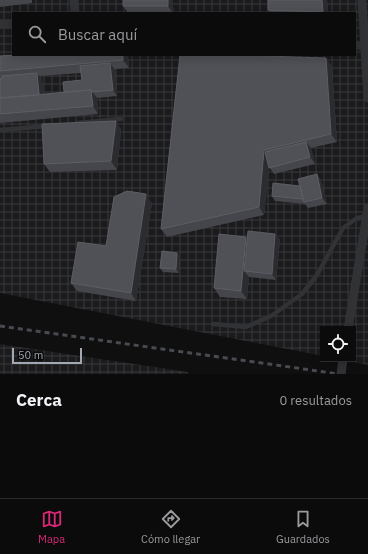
<!DOCTYPE html>
<html lang="es">
<head>
<meta charset="utf-8">
<style>
	:root { --surface:#0b0b0c; --page:#141415; --text:#f1f3f6; --muted:#9a9b9d; --line:#2b2b2d; --accent:#db2777 }
	body { margin:0; font-family:"IBM Plex Sans",sans-serif; background:var(--page); color:var(--text) }
	.controls { position:absolute; right:12px; bottom:12px; display:grid; overflow:hidden; border-radius:0px; box-shadow:0 2px 10px #0003 }
	.controls button { width:36px; height:36px; display:grid; place-items:center; padding:0; border:0; border-bottom:1px solid var(--line); background:var(--surface); color:var(--text); font:20px sans-serif }
	.scale { position:absolute; left:12px; bottom:10px; width:70px; box-sizing:border-box; padding-left:4px; border:2px solid #a1a8b1; border-top:0; font-size:11px; line-height:14px; white-space:nowrap; color:#a1a8b1; -webkit-text-stroke:3px #0a0a0b; paint-order:stroke }
	.list { margin:0; padding:0; list-style:none }
	h2 { display:flex; justify-content:space-between; align-items:center; height:52px; margin:0; padding:0 16px; font-size:17px }
	h2 small { font-size:13px; font-weight:400; color:var(--muted) }
	.icon { flex:none; width:22px; height:22px; fill:none; stroke:currentColor; stroke-width:2; stroke-linecap:round; stroke-linejoin:round }
	.map { position:relative; flex:none; width:368px; height:374px; overflow:hidden }
	.search { position:absolute; background:var(--surface); box-shadow:0 2px 10px #0003; left:12px; right:12px; top:12px; height:44px; display:flex; align-items:center; gap:10px; box-sizing:border-box; padding:0 14px; border-radius:0px; color:var(--muted); font-size:15px }
	.sheet { height:124px; background:var(--surface) }
	nav { display:flex; justify-content:space-around; align-items:center; box-sizing:border-box; height:56px; border-top:1px solid var(--line); background:var(--surface); font-size:11px; color:var(--muted) }
	nav a { display:grid; justify-items:center; gap:2px }
	nav .on { color:var(--accent) }
	.map>svg:first-child { display:block }
	.industrial { fill:url(#industrial-grid); fill-rule:evenodd }
	.lines { fill:none; stroke-linecap:round; stroke-linejoin:round }
	.service { stroke:#303235; stroke-width:4.5 }
	.minor { stroke:#303235; stroke-width:9 }
	.rail { stroke:#474a4e; stroke-width:3; stroke-dasharray:5 4; stroke-linecap:butt }
	.wall { fill:#45464b; fill-rule:evenodd }
	.shaded-wall { fill:#2b2c2f }
	.building { fill:#4f5156; stroke:#5c5e64 }
</style>
</head>
<body>
<div class="map">
<svg width="368" height="374" viewBox="0 0 368 374">
	<defs>
		<pattern id="industrial-grid" width="8" height="8" patternUnits="userSpaceOnUse"><rect width="8" height="8" fill="#1b1b1d"/><path d="M0 4h8M4 0v8" fill="none" stroke="#39393b"/></pattern>
	</defs>
	<rect width="100%" height="100%" fill="#0f0f10"/>
	<!-- industrial -->
	<path class="industrial" d="M0,0H368V365L339,359H353V329H323V356L0,293ZM13,13H355V55H13Z
		M0,344L188,372V374H0Z"/>
	<g class="lines">
		<!-- service -->
		<path class="service" d="M77,123L121,119
			M0,130L48,126
			M213,324L246,327L271,316L302,294L317,275L343,228L357,218L367,216"/>
		<!-- minor -->
		<path class="minor" d="M74,0L75,13
			M362,0L368,98
			M0,24H13
			M355,45L368,46
			M348,329L368,208
			M341,374L343,359"/>
		<!-- rail -->
		<path class="rail" d="M0,326L339,374"/>
	</g>
	<!-- wall -->
	<path class="wall" d="M0,0H32V3L0,7Z
		M172,0L174,13H128L123,6Z
		M268,0H327L328,13H271L268,10Z
		M128,55L129,68L115,69L117,96L97,98L98,114L0,123V56ZM81,73L82,80L64,92L43,94L42,79L40,76Z
		M326,58L332,67L337,142L311,148L315,164L274,174L269,167L264,215L167,237L161,229Z
		M116,121L121,130L117,170L50,172L44,164Z
		M317,174L321,181L327,204L308,208L305,204L275,201L272,196L300,186Z
		M152,203L136,301L77,291L71,283L106,246Z
		M275,234L280,240L276,280L249,277L247,299L220,297L214,288L246,237L247,239Z
		M177,253L180,257L179,273L163,272L160,268Z"/>
	<!-- shaded-wall -->
	<path class="shaded-wall" d="M168,0H172L174,13H173L168,6Z
		M322,0H327L328,13H324L323,12Z
		M123,55H128L129,68L123,60Z
		M326,58L332,67L337,142L331,134Z
		M110,63L115,70L117,96L113,90Z
		M37,73L42,79L44,103L40,97Z
		M91,90L97,98L98,114L93,106Z
		M116,121L121,130L117,170L111,161Z
		M306,142L311,148L315,164L310,157Z
		M264,150L270,158L264,215L259,207Z
		M317,174L321,181L327,204L322,198Z
		M146,194L152,203L136,301L131,293Z
		M275,234L280,240L276,280L272,274Z
		M246,237L252,245L244,271L249,277L247,299L241,291Z
		M177,253L180,257L179,273L176,269Z"/>
	<!-- building -->
	<path class="building" d="M123,0H168V6H123Z
		M268,0H322L323,12L268,10Z
		M16,55H123V60L0,71V56Z
		M180,55H234L326,58L331,134L264,150L259,207L161,229Z
		M110,63L113,90L92,92L91,90L64,92L63,82L82,80L80,66Z
		M37,73L39,95L0,98V79H2V76Z
		M91,90L93,106L0,114V98Z
		M116,121L111,161L44,164L42,124Z
		M306,142L310,157L269,168L265,152Z
		M317,174L322,198L304,202L298,179Z
		M273,183L300,186L303,199L272,196Z
		M127,191L146,194L131,293L71,283L78,242L106,246L114,197Z
		M248,231L275,234L272,274L244,271Z
		M219,234L246,237L241,291L214,288Z
		M162,251L177,253L176,269L160,268Z"/>
</svg>
<div class="controls">
<button><svg class="icon" aria-label="locate" viewBox="0 0 24 24"><circle cx="12" cy="12" r="6"/><path d="M12 2v4M12 18v4M2 12h4M18 12h4"/></svg></button>
</div>
<div class="scale">50 m</div>
<div class="search"><svg class="icon" aria-label="search" viewBox="0 0 24 24"><circle cx="10" cy="10" r="6"/><path d="M15 15l6 6"/></svg>Buscar aquí</div>
</div>
<section class="sheet">
<h2>Cerca<small>0 resultados</small></h2>
<ul class="list">
</ul>
</section>
<nav>
<a class="on"><svg class="icon" aria-label="map" viewBox="0 0 24 24"><path d="M3 6l6-2 6 2 6-2v14l-6 2-6-2-6 2zM9 4v14M15 6v14"/></svg>Mapa</a>
<a><svg class="icon" aria-label="directions" viewBox="0 0 24 24"><path d="M12 3l9 9-9 9-9-9zM9 14v-3h6M13 9l2 2-2 2"/></svg>Cómo llegar</a>
<a><svg class="icon" aria-label="saved" viewBox="0 0 24 24"><path d="M7 4h10v16l-5-4-5 4z"/></svg>Guardados</a>
</nav>
</body>
</html>
